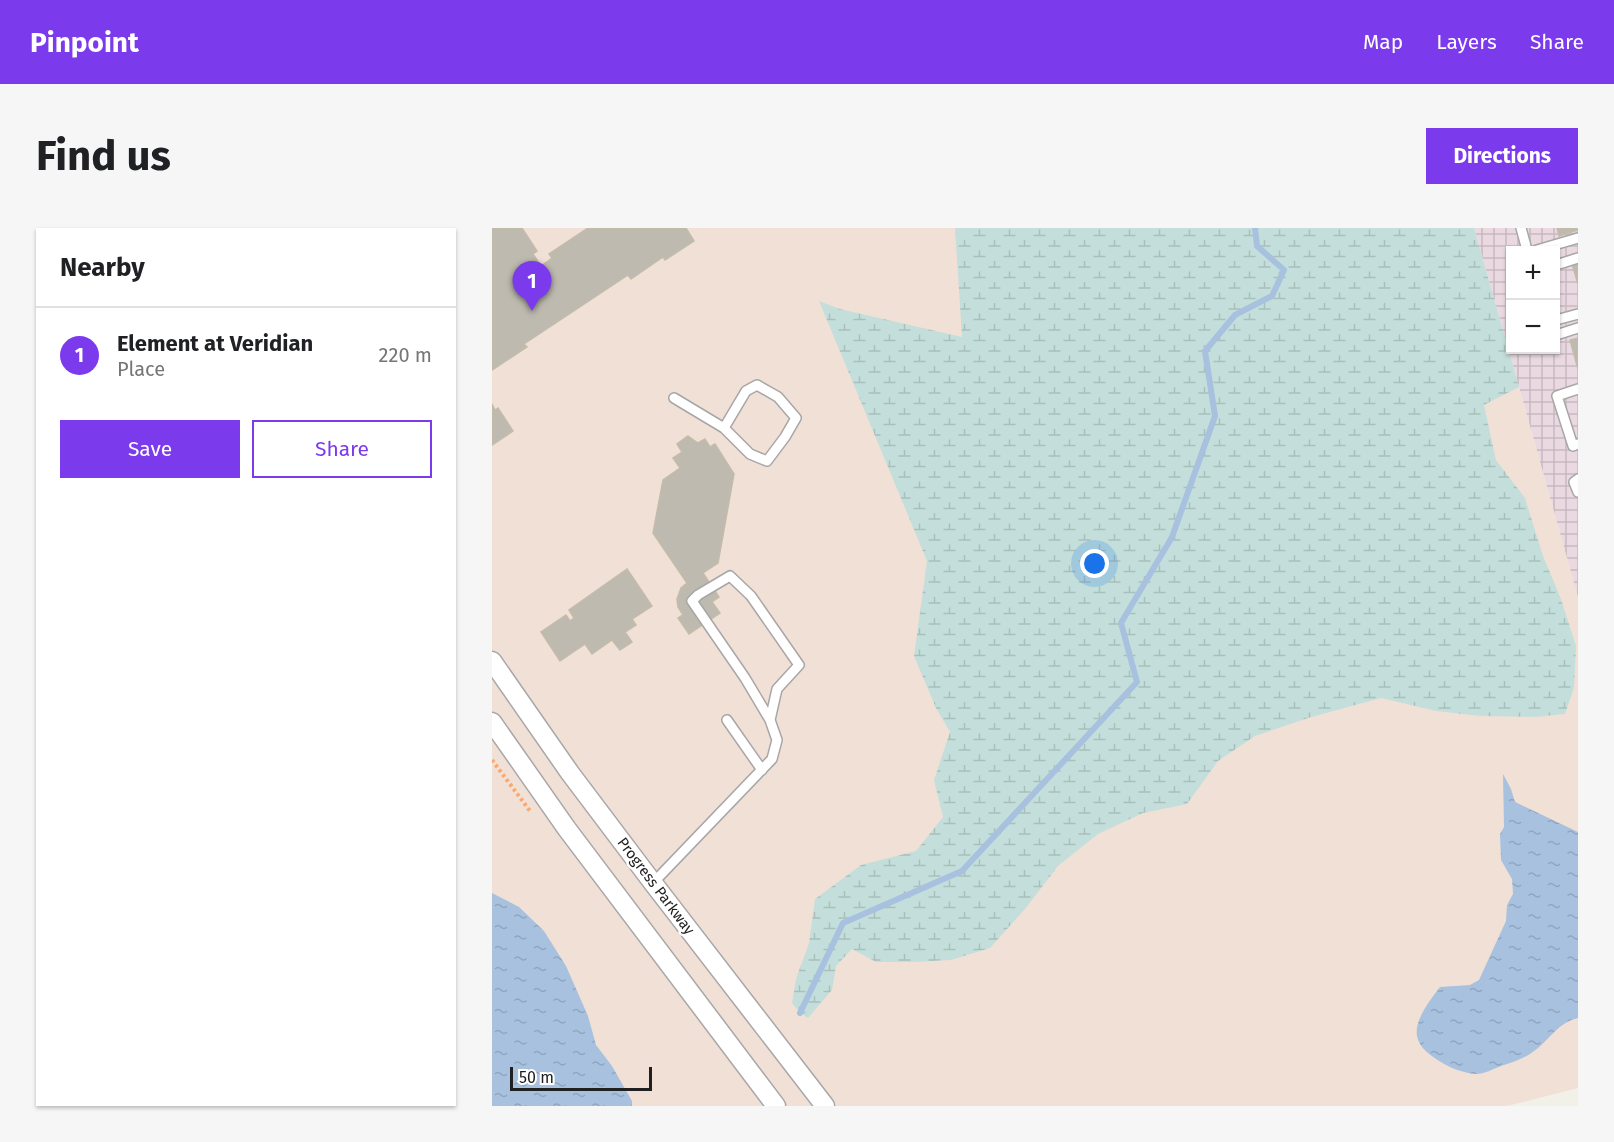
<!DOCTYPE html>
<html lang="en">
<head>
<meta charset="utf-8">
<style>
	:root { --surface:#fff; --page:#f6f6f6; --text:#202124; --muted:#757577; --line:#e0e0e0; --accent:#7c3aed }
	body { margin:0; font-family:"Fira Sans",sans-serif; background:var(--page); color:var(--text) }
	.controls { position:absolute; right:18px; top:18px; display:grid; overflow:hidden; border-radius:0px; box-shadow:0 2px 4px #0004 }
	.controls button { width:54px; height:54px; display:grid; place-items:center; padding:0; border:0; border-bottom:2px solid var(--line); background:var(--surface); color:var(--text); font:30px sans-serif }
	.scale { position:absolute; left:18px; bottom:15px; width:142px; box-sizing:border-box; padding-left:6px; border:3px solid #202020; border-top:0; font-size:16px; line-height:21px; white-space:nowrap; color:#202020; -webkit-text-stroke:4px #fff; paint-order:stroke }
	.you { position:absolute; left:603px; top:336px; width:21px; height:21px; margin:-15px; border:4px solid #fff; border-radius:50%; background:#1a73e8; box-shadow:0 0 0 9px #1a73e833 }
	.badge { display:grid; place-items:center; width:39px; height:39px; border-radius:50%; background:var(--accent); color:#fff; font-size:20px; font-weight:700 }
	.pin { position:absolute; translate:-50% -50px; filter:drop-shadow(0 2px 3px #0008) }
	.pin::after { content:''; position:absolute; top:32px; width:21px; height:18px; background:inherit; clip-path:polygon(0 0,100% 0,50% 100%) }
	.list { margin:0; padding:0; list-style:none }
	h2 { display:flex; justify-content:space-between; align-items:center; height:78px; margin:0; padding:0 24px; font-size:26px }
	h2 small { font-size:20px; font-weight:400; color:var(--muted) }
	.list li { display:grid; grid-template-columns:39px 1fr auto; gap:18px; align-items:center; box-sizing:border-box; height:96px; padding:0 24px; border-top:2px solid var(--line) }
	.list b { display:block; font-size:22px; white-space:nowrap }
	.list p { margin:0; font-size:20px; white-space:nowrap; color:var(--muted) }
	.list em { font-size:20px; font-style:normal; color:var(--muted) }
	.actions { display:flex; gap:12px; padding:18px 24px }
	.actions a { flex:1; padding:14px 0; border:2px solid var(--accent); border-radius:0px; text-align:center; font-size:21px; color:var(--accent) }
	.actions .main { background:var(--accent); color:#fff }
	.map { position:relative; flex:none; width:1086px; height:878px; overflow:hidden; border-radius:0px }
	header { display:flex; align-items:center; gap:36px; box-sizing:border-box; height:84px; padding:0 30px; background:var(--accent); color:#fff }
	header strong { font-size:28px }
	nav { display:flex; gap:33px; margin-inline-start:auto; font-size:21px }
	.intro { display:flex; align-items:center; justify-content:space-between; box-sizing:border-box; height:144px; padding:0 36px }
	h1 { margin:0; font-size:42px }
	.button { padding:15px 27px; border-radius:0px; background:var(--accent); color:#fff; font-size:21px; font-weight:700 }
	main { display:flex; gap:36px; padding:0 36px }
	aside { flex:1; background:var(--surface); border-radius:0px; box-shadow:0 2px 4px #0004 }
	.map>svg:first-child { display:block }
	.commercial { fill:#f1e0d6 }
	.industrial { fill:url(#industrial-grid); fill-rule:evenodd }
	.wetland { fill:url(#wetland-marsh) }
	.water { fill:url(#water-ripples) }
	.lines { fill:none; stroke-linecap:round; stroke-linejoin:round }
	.stream { stroke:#a7c1df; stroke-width:6 }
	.building { fill:#bebab0; stroke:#c3bca9; stroke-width:1.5 }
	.lane-casing { stroke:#a7a7a7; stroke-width:12 }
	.street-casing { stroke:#a7a7a7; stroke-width:21 }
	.path { stroke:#fba86e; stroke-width:4; stroke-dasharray:3 3; stroke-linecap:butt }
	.lane { stroke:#fff; stroke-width:9 }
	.street { stroke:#fff; stroke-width:18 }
	.labels { text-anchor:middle; stroke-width:5; stroke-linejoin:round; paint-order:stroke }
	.street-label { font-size:15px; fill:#202020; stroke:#fff }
</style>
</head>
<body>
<header>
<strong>Pinpoint</strong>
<nav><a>Map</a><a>Layers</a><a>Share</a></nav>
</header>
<div class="intro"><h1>Find us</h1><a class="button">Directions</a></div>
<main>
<aside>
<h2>Nearby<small></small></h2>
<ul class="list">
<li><span class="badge">1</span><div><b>Element at Veridian</b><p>Place</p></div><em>220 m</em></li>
</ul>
<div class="actions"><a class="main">Save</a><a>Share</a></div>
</aside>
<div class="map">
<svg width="1086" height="878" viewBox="0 0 1086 878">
	<defs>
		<pattern id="industrial-grid" width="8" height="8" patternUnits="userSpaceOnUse" patternTransform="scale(1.5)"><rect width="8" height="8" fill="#ead9e1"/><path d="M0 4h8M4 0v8" fill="none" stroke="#c8bac1"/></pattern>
		<pattern id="wetland-marsh" width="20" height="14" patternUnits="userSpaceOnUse" patternTransform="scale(1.5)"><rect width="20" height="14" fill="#c4dfdb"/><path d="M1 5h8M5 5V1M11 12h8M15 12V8" fill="none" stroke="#a8bfbc"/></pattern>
		<pattern id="water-ripples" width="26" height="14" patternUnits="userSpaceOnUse" patternTransform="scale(1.5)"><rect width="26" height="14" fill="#a7c1df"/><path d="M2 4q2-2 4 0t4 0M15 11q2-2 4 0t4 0" fill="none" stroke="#8fa6bf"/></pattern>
	</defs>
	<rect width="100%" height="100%" fill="#f1f1e7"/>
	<!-- commercial -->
	<path class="commercial" d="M0,0H982L1086,369V860L1015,878H0Z"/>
	<!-- industrial -->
	<path class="industrial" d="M982,0H1086V369L1027,159ZM1018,22H1064V122H1018Z"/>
	<!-- wetland -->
	<path class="wetland" d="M463,0H982L1027,159L992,177L1004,232L1033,270L1051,328L1069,371L1084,418L1082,460L1073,486L1043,489L989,488L944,483L889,470L816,490L763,508L726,533L695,576L651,585L606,606L566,638L533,681L498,720L459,732L422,734H384L360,721L344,738L340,762L316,790L308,785L300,775L304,751L317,715L323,671L369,637L424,623L451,589L442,552L458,504L444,480L422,428L435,333L327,73L348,81L470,109Z"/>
	<!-- water -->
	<path class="water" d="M1011,546L1019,561L1023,574L1086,604V790C1068,794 1059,809 1046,820C1034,830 1024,833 1009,838C1001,841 993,846 983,846C972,845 958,840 949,834C939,828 927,820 925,808C922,792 939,771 948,759L978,757L987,752L1014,693L1015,677L1021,666L1020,651L1009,632L1008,606L1012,599Z
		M0,665L27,679L52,703L74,738L96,788L104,817L120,838L140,873V878H0Z"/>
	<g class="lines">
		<!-- stream -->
		<path class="stream" d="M308,785L351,695L470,643L645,454L629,395L680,309L723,188L713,123L743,87L780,68L792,42L765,18L763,0"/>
	</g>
	<!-- building -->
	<path class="building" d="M0,0H30L45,23L41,26L49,38L60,30L57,26L96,0H194L202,13L173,32L171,29L139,51L136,47L32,116L35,119L0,142Z
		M1065,0H1086V2L1067,8Z
		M1086,34V56L1080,36Z
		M1086,110V141L1078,112Z
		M0,176L3,182L6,180L21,203L0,217Z
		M196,208L206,215L213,211L218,219L223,216L242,246L226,335L211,345L227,369L220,374L228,385L197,406L186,390L191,387L186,379L185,371L189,360L195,355L161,305L171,252L188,240L181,230L190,224L185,216Z
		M135,341L160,378L140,391L144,397L133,404L140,414L128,422L120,412L100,426L93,416L68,433L49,404L74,387L78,393L82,390L77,382Z"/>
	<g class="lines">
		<!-- lane casing -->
		<g class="lane-casing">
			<path id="lane" d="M1029,0L1035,22
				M1045,22L1086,10
				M1064,37L1086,30
				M1064,92L1086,86
				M1064,107L1086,100
				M1086,161L1065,168L1081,218L1086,216
				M182,170L232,200L258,226L275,233L293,209L304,190L286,169L265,157L254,163L232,200
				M1086,251L1082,254L1086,264
				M235,492L270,542
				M161,655L280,531L285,512L278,492L285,461L307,437L259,368L238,348L206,367L200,373L253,450L278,492"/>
		</g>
		<!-- street casing -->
		<g class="street-casing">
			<path id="street" d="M0,433L78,545L161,655L333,878
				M0,494L75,601L284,878"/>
		</g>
		<!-- path -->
		<path class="path" d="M0,532L38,583"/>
		<!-- lane -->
		<use href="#lane" class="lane"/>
		<!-- street -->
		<use href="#street" class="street"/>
	</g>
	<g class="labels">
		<!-- street labels -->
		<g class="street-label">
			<text transform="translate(164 658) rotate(53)" y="5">Progress Parkway</text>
		</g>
	</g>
</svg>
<div class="controls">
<button>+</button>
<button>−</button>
</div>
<div class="scale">50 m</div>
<div class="you"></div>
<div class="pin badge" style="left:40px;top:83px">1</div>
</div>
</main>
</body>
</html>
